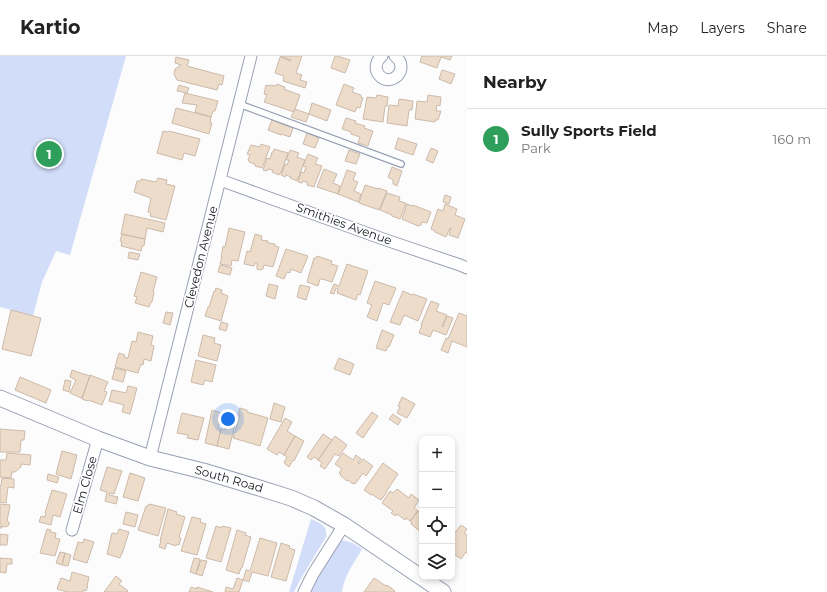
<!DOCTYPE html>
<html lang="en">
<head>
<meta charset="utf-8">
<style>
	:root { --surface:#fff; --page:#f2f2f2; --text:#222; --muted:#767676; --line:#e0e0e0; --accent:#b45309 }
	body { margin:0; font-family:Montserrat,sans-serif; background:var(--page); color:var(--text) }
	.controls { position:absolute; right:12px; bottom:12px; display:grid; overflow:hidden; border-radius:8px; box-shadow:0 2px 6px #0003 }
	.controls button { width:36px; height:36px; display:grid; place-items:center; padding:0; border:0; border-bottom:1px solid var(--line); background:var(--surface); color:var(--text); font:20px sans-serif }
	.you { position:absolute; left:228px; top:363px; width:14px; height:14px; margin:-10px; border:3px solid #fff; border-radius:50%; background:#1a73e8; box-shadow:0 0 0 6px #1a73e833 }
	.badge { display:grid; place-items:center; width:26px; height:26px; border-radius:50%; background:var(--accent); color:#fff; font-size:13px; font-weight:700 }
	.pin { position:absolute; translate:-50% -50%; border:2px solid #fff; box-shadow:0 1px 4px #0006 }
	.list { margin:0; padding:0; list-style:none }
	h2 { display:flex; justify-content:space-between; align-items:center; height:52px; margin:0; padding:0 16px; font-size:17px }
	h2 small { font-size:13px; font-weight:400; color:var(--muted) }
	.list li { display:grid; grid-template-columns:26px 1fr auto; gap:12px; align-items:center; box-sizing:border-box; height:60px; padding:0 16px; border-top:1px solid var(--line) }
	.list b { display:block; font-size:15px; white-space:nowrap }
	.list p { margin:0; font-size:13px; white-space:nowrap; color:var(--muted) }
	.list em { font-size:13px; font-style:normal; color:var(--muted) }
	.icon { flex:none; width:22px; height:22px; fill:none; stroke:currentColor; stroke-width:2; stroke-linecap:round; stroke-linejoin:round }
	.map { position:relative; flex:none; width:467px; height:536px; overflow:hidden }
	header { display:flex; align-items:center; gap:24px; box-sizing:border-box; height:56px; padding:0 20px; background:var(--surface); border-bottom:1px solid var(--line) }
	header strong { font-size:19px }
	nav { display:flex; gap:22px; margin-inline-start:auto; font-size:14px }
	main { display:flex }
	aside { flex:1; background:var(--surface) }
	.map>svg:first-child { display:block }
	.green { fill:#d1ddf9 }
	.building { fill:#eedccb; stroke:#ccbaaa }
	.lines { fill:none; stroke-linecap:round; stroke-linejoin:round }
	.lane-casing { stroke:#97a0b4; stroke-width:8 }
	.street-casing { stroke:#97a0b4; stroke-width:13 }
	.secondary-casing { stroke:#97a0b4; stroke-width:17 }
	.lane { stroke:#fff; stroke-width:5.5 }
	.street { stroke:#fff; stroke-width:11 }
	.secondary { stroke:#fff; stroke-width:15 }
	.labels { text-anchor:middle; stroke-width:3.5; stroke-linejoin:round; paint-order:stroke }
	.street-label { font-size:12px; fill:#181b22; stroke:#fff }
</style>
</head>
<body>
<header>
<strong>Kartio</strong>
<nav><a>Map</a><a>Layers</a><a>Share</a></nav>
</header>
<main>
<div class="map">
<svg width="467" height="536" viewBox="0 0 467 536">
	<rect width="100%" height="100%" fill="#fcfcfc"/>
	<!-- green -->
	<path class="green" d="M0,0H126L70,199L56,195L42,226L33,260L0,251Z
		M311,463C320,467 328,469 326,481L300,524L294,536H289Z
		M341,484C350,485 355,488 362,493C354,507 344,520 342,536H311L313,528Z"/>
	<!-- building -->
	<path class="building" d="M280,0H302L296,17L302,19L300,24L307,26L305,32L283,25L284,20L275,17L280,1L291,5V4Z
		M335,0H337L350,4L345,17L331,12Z
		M422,0H452L450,4L441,1L437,12L420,6Z
		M176,1L189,4L187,10L224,20L222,29L219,28L217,34L177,24L174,18L175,13L181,9L175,7Z
		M442,14L455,18L451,28L439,23Z
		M277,28L285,31L284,33L300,39L294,56L264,46L267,39L264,38L266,29L269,30L270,29L276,30Z
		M344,28L354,32L352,36L361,39V41L363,42L360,52L357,51L355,56L336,49Z
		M179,29L189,32L187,37L177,35Z
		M185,37L218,45L215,55H213L211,61L195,56L197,49L182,47Z
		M377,39L388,41L387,50H385L383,66L363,63L367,41L376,42Z
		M428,39L441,41L440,50L437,49L436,55H441L438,64H435V66L415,63L417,45L427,46Z
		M399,43L413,45L412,54H409L407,70L387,67L389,49L398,50Z
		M312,47L331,54L327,65L309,58Z
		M176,52L211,61L210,67H212L209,78L172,67Z
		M295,53L309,58L306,66L291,61Z
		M346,62L356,65L355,67L365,70L364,72L373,75L368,90L358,87L360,81L351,78V76L342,73Z
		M272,64L293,72L290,81L281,78V79L268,74Z
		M163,75L168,76L169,75L200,83L195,100L184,97L182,104L157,97Z
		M307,77L319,82L315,92L303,88Z
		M398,82L417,88L413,99L395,93Z
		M261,88L270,91L262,112L255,110V108L249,106V105L248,104L250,99L247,98L251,89L260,91Z
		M431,92L438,95L433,107L426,104Z
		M274,93L288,97L281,117H280L279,119L272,116L273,114L268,113L267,115L263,114L267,102L270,103L272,96H273Z
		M290,94L299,97L297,101L305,104L298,123H297V125L290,122L291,121L286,119L285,121L281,119L285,108L287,109L289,104H286Z
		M349,94L360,98L356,108L345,105Z
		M308,98L318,102L315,108L322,110L314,131L307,129L308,127L303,125L302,127L298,126L301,116L304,117L306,111L303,110Z
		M392,111L402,115L397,130L393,128V124L388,121Z
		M324,113L337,118L333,127L340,130L338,138L317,131Z
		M347,114L356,117L353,124L358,126L354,135L361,138L358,146L338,138Z
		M158,122L167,124L166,128L175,130L166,164L150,160L151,157L148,156L151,142L134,136L137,125H141V123L156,126Z
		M365,129L378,133V132L387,135L379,154L359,147Z
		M387,137L400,141L399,145L406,147L400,163L392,160V159L380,154Z
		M445,139L451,141L449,148L443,146Z
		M407,148L412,150L413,149L431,156L427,167L422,166L421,169L418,170L402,163Z
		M445,148L457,153L455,159L465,163L458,182L449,179L451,172H450L446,181L435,176V175L431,173L438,153L443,155Z
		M125,158L165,167L163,176L147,172L145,183L121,178Z
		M229,172L245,176L238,205L232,204L231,210L220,208L222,201H221L223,190L225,191Z
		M122,178L145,183L144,190H142L141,195L121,190L122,186L120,185Z
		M255,178L262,180L261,184L268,185V187L275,188V190L279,191L273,211L264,209L263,213L260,214L257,213V207H255L254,210L244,208L247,195L250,196Z
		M286,193L308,200L301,217L291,213L290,217L287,216L284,223L276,220Z
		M129,196L140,198L138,204L128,202Z
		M317,200L332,205L331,208L338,210L332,226L322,223H320L318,230L307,226L314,202H316Z
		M347,208L368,215L360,239L358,238L356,244L337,237L338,233L336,232L334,238L330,237L334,228L339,230Z
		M220,209L232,212L230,219L218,216Z
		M141,216L157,221L153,236H154L152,246H151L149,251L135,247L137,241L134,240Z
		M375,225L396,232L389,249L383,247L377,265L367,261L372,249L367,247Z
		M269,228L278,230L275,243L266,240Z
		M300,229L310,231L306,244L297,241Z
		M216,232L222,234L221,237L228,240L221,265L205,260L208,251H209L214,235L215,236Z
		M403,235L412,239L413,238L427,243L418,265L404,259L400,269L390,266Z
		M431,245L439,248L436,255L447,259L442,270L443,271L447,260L453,262L446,279L433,274L430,281L419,277L422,269H421Z
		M11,254L41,262L31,300L2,293Z
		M166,256L173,257L170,269L163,267Z
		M459,257L467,260V291L452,285L448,297L441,294L446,282L448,283Z
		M221,266L228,268L226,275L219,273Z
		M382,274L394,279L389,291L388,290L386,295L376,292Z
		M138,276L153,280L151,289L154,290L151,305L144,303L143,309L141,308L138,317L115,311L119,297L125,299L124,301L128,302L132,285L136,286Z
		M203,279L215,282L214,287L221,289L217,305L198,300Z
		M339,302L354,308L350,319L334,313Z
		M196,304L216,309L212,326L205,324L203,329L191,326Z
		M115,312L126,315L123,326L112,323Z
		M72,314L90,320L82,342L81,341V342L70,337L76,324L70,321Z
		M90,319L108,326L104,335L107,336L102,349L88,344L87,345L82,343Z
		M20,321L51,334L46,347L15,334Z
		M65,324L71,325L69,336L63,334Z
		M128,330L137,332L130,358L122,356L124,349L109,345L112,334L126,337Z
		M402,341L415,348L407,362L397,357L400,351L398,350Z
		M274,347L285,351L281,366L270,363Z
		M240,352L247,354V356L268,362L260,390L233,382L240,359H238Z
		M212,354L221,357L218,372L221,373L217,390L205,387Z
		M372,356L378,360L363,382L356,377Z
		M182,357L204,362L198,384L187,382L188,379L177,377Z
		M393,358L401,364L398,369L389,363Z
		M228,359L237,360L229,393L217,390L221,373L225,374Z
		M285,362L292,366L287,375L295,380L284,399L279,396L277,399L267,393Z
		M0,373L25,375L24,384H21L20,396H0Z
		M323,378L332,384L318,404L314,401L311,404L307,401Z
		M295,380L304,385L294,405L293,404L289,411L284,407L287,401L284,399Z
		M335,380L347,389L339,400L335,398L325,413L320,410L322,407L318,404Z
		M62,395L77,399L71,423L56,418Z
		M7,397L31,399L30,409L21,408V411L15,416H12L11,422L0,421V404H6Z
		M343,397L353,404L356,399L361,403L358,407L359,408L363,403L373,410L366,420L363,417L355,428L354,427L353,428L348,424L347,425L340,419L341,418L339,417L342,413L335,408Z
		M383,407L398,418L386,436H387L381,444L371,438V439L364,434Z
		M107,411L122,415L114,438L110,437L109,439L118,441L116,448L105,445L107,436L100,434Z
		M130,417L145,422L138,445L123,441Z
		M48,418L59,421L57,427L47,424Z
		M2,422L14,423V432L8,431L6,447L0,446V429L1,430Z
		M397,433L409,442L411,438L419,444L414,452L418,455L410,465L406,462L405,464L397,458L396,460L391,457L393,455L382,447L390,435L393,437Z
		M52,434L67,438L60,461L53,459L51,469L39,466L41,460L45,461L46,458L45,457Z
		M0,448L10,449L7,465L9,466V469L6,471L2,470V472H0Z
		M149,448L166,452L158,480L138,474L146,450H148Z
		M168,453L177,456L176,458L185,461L179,481L181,482L179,489L177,488L176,490L167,487L165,493L159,491L161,485H160Z
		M418,455L422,458V477L411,468L412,466L410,465Z
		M126,456L138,459L135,471L123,468Z
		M192,461L201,463L200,466L206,468L197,499L181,495Z
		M461,469L467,473L464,477L467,479V497L466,496L461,503L452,497V479L453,478H454Z
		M216,470L222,472V470L231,472L221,506L206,502Z
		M47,473L51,474L50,476L56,477L55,482L60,483L55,500L40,497Z
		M119,473L129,476L122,498H121L120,502L107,498L112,477L117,478Z
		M237,474L246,477L245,479L251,481L242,512H241L239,518L226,514Z
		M0,478L8,479L7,489H0Z
		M260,482L277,487L268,520L252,516L249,526L243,524L246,514L250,515Z
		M84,483L94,486L87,507L73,503L78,486L83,487Z
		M281,487L290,490L289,492L295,494L286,525L271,521Z
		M60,496L65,497L62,509L56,507Z
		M65,497L71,499L68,510L62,509Z
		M0,502L12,503V508H7L6,517L0,516Z
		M194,502L200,503L196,518L190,516Z
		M201,504L207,505L202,520L196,518Z
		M72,516L89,521L87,530H88L86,535L83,534V536H67L57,533L61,522L70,525Z
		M116,520L122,525L119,528L128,535L127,536H104Z
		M237,522L243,524L239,536H225L226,531L233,533Z
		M374,522L386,530L387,529L395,535L394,536H364Z
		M191,531L197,533V531L213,536H189Z"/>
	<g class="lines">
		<!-- lane casing -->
		<g class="lane-casing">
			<path id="lane" d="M239,48L401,108"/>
		</g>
		<!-- street casing -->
		<g class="street-casing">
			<path id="street" d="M382,0C367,12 384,32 397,20C400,17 401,14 401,11C401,6 399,3 395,0
				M220,124L386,184L460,209L467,212
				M150,402L251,0
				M72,474L98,383
				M304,536L313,518L344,469"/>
		</g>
		<!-- secondary casing -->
		<g class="secondary-casing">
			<path id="secondary" d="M0,342L98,383L150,402L203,415L256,431L291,442L314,452L344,469L443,536"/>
		</g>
		<!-- lane -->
		<use href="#lane" class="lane"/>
		<!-- street -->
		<use href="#street" class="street"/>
		<!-- secondary -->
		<use href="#secondary" class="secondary"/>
	</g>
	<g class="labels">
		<!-- street labels -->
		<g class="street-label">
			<text transform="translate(344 168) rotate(20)" y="4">Smithies Avenue</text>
			<text transform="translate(201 201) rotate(-76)" y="4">Clevedon Avenue</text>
			<text transform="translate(229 423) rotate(16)" y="4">South Road</text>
			<text transform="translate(85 429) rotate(-74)" y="4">Elm Close</text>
		</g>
	</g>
</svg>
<div class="controls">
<button>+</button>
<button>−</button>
<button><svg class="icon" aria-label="locate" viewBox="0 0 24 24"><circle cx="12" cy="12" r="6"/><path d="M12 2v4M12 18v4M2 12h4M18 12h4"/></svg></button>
<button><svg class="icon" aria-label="layers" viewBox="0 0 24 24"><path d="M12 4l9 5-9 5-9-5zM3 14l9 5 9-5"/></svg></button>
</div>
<div class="you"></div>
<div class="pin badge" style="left:49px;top:98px;background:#2e9e5b">1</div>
</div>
<aside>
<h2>Nearby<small></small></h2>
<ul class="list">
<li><span class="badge" style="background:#2e9e5b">1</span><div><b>Sully Sports Field</b><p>Park</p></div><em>160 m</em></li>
</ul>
</aside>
</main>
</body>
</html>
